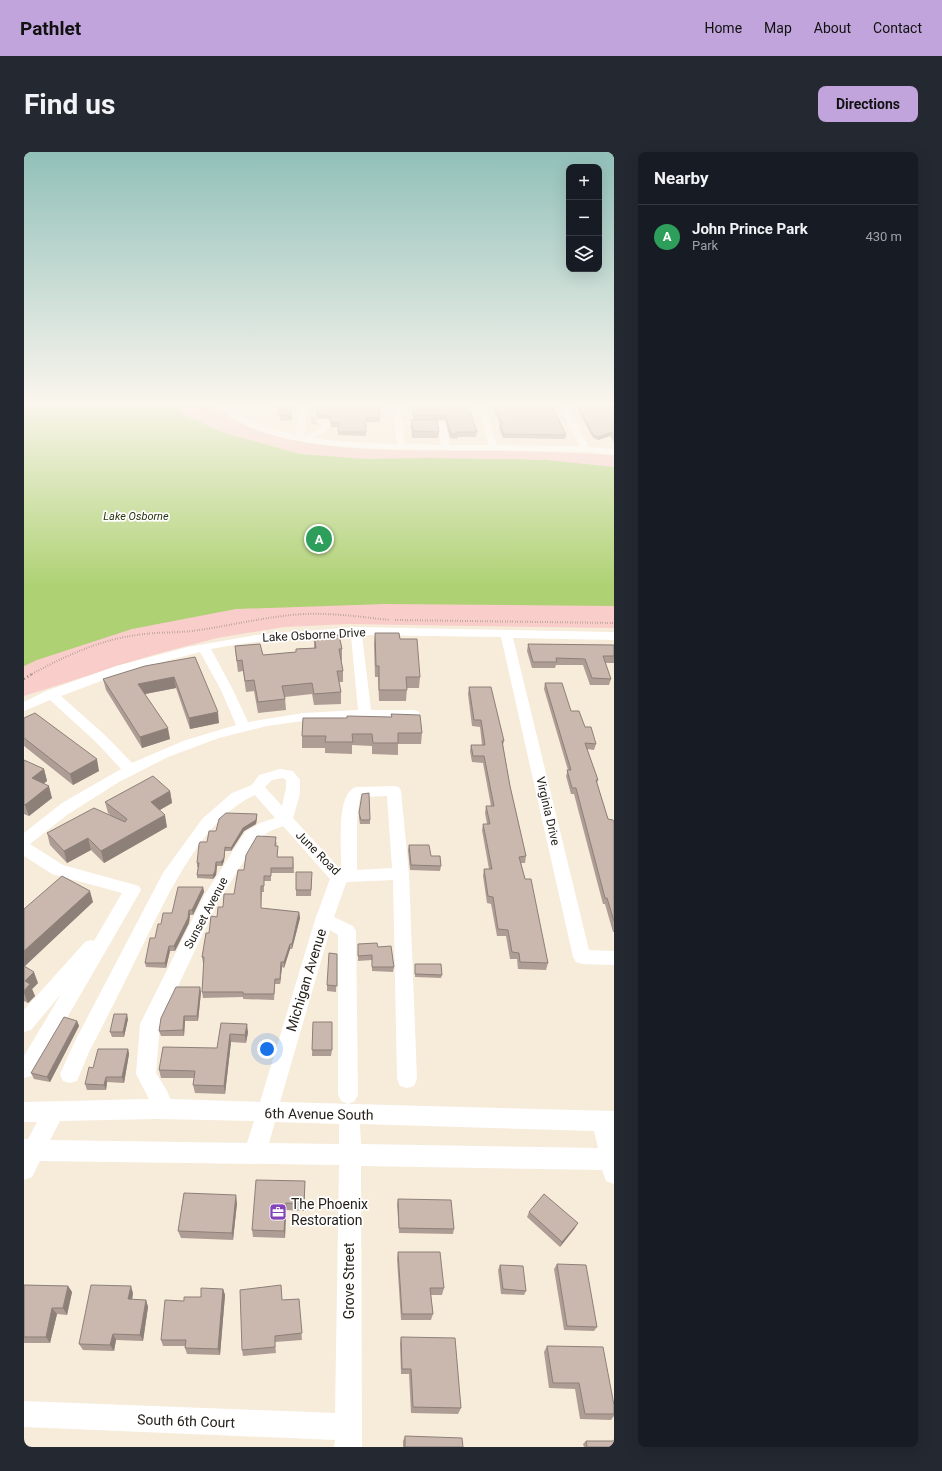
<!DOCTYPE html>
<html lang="en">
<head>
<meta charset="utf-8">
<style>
	:root { --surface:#171b24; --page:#242831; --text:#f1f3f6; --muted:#9ea1a6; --line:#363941; --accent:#c0a4db }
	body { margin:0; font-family:Roboto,sans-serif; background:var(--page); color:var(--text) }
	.controls { position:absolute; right:12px; top:12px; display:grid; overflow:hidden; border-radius:8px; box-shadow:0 4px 16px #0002 }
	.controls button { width:36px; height:36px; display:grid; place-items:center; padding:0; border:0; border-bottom:1px solid var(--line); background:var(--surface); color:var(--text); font:20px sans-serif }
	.you { position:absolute; left:243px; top:897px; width:14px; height:14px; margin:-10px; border:3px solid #fff; border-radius:50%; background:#1a73e8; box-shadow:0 0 0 6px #1a73e833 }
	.badge { display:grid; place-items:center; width:26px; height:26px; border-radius:50%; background:var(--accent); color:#fff; font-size:13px; font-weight:700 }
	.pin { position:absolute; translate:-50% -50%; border:2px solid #fff; box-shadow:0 1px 4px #0006 }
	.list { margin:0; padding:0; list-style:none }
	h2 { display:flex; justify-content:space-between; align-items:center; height:52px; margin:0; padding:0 16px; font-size:17px }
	h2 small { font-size:13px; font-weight:400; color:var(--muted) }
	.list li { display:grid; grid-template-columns:26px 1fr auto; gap:12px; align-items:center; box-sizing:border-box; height:64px; padding:0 16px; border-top:1px solid var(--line) }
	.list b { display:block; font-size:15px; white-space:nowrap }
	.list p { margin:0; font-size:13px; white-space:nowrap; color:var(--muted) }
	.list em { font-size:13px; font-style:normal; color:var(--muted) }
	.icon { flex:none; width:22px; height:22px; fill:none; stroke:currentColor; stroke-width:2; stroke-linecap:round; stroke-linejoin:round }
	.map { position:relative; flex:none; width:590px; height:1295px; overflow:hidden; border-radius:8px }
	header { display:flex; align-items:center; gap:24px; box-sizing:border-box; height:56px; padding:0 20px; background:var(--accent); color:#111 }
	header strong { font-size:19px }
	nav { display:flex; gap:22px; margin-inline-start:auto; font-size:14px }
	.intro { display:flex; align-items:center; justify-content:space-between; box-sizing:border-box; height:96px; padding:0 24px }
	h1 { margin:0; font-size:28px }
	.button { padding:10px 18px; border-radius:8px; background:var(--accent); color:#111; font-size:14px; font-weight:700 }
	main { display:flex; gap:24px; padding:0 24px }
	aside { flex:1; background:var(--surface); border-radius:8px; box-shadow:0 4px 16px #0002 }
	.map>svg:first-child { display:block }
	.green { fill:#f8cdca }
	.water { fill:#aed173 }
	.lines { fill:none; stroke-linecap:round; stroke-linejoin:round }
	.minor-tunnel { stroke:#cdc3b4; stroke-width:8; stroke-dasharray:8 4.5; stroke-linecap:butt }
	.path-far2 { stroke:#8e857a; stroke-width:1.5; stroke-dasharray:0.5 1.5; stroke-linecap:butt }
	.path-far1 { stroke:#8e857a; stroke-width:2; stroke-dasharray:0.5 2; stroke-linecap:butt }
	.path { stroke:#8e857a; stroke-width:2.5; stroke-dasharray:1 3; stroke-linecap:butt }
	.minor { fill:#fff; fill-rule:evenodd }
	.wall { fill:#ae9d95 }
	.shaded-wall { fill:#8d8079 }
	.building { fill:#cab7ad; stroke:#8d8079 }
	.labels { text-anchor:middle; stroke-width:3.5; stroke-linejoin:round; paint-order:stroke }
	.far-water-label { font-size:11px; font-style:italic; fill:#27350e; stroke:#fff }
	.street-label { font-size:12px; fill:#26211b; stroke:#fff }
	.near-street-label { font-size:14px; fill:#26211b; stroke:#fff }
	.near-poi-label { font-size:14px; fill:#26211b; stroke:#fff; text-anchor:start }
</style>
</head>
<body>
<header>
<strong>Pathlet</strong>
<nav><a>Home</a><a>Map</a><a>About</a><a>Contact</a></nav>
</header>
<div class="intro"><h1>Find us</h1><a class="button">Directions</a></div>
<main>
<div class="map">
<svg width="590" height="1295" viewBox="0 0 590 1295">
	<rect width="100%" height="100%" fill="#f7ebda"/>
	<!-- green -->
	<path class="green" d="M0,254H193C245,305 387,298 457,299C501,299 545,301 590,303V476L324,472L260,475L193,486L129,503L0,544Z"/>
	<!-- water -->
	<path class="water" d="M0,254H151L160,263L201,281L276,302L342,307L405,306L522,308L590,315V454L361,452L212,457L108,477L13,508L0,514Z"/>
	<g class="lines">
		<!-- minor-tunnel -->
		<path class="minor-tunnel" d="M287,268L295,269"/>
		<!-- path-far2 -->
		<path class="path-far2" d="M173,254L202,268"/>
		<!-- path-far1 -->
		<path class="path-far1" d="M371,468L590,471
			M6,523C39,505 75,488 113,483C131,480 150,481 168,479C206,474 243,464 281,462C310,461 338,465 366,468"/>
		<!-- path -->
		<path class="path" d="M0,527L8,522"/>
		<!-- minor -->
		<path class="minor" d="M196,254C208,253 214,262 224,267C239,275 256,279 272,283L275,254H283L280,285L298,275V272L291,269L295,267L305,268L306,276L290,286L310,289L373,292L369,254H377L378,269H421L426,293H465L453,254H461L473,293L556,294L535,254H543L565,295L590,297V303L562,300C519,299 475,298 432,298C372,297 238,302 196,254ZM379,273H414L417,293L381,292Z
			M332,475L590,480V488L489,486L565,798L590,799V813L558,812L552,810L549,805L477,485L338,483L347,558H389L394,559L396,562L394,565L279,569L243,574L195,586L144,605L95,630L43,663L6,692L39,713L115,734L117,738L10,923L0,926V904L37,842L7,878L0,880V858L61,790L67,788L70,789L98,741L28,722L0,704V681L38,651L97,617L73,591L26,548L0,559V550L22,539L92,514L164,495L232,483ZM327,484L334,558L279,561L224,570L209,538L187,497C233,488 280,485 327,484ZM176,500L197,538L212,573L159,589L108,611L83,585L37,544L101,520Z
			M256,617L269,619L276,628V642L269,666L317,718C318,699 311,641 332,635L370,634L375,635L377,639L385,722L393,927L390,934L383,936L376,934L373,927L369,728L325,730L322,731L310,765L329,774L332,779L334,942L331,949L324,952L317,949L314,942V783L306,778L256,950L590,959V1032L582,1029L578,1018L337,1014L338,1295H310L311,1288L0,1275V1249L311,1261L315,1013L16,1009L8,1025L0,1028V987H4L13,970H0V950L125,947L112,922L116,872L180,744L221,680L236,671L251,666L231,643C177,667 143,746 117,797C100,831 83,866 65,900L53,929L46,931L39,929L36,922L50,891L139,721L179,666L208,641L228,633L235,623ZM259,626L262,628V636L258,654L241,635L248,628ZM363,644L368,716L333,718V667L336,645ZM259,674L306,727L291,768L236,950L146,947L143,939L132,921L136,872L193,752L233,688L246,679ZM133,967L230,969L223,991L26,988L36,969ZM251,970L315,972V992L245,991ZM336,972L570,979L574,996L337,992Z"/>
	</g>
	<!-- wall -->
	<path class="wall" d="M294,254L356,266V270H342V284L314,283L315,275H307L306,267L293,266Z
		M387,254H444L453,280L452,285H433V287L426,286L421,268H389Z
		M469,254H528L542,283L541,287L479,286L475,276L476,272L473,265Z
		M552,254H590V290L586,284L574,288L569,286Z
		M254,257L268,263V268L257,269L254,262Z
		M387,268L415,280L414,286H388L387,274Z
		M351,481L376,487L396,525L395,536H383L382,549H355L354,525H351L350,492Z
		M290,484L318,497V508H317L319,519V530H315L317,540V552L290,553L288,542L261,545L262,558L234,561L230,539L222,540L219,519L214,520L212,505L211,494L239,503L272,500V497L290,496Z
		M504,492L590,493V511H581L587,527L585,533H566L559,513H532L531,516H508L503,499Z
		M171,505L195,571L166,577L152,536L121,542L146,587L118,596L82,538L79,527Z
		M521,531L561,575L572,592L570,598L563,597L574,628L573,631L584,667L590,670V780H589L581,752H579L550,642H547L542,624L544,618L520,537Z
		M445,535L480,589L479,593L486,634L502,704L501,711H497L524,811L522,818L494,817L493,807H486L482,784H473L467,752L463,751L459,724L460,717H465L458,678L459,672H463L461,661L462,654H467L459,611L448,610L446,599L447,593H458L456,575L448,574L444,542Z
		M0,566L75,619L49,633L0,594Z
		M279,566L398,581L397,592H374V603L348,602V594L328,593V602L301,601V596H278V584Z
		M0,608L20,617L23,629L19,632L28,646L5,664L0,662Z
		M146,639L148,651L135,658L143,675L80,711L67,698L43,711L26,693L23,681L89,665L84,661L81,650Z
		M335,661L346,668V672H336L335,666Z
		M233,666L232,672L220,679L207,699H201L200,709L198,714H193L192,723L189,727L173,726V723L174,715H173V711L183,690L192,679Z
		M253,690L252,694L254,699L253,705H269L270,721H247V729H240V740H238L237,756L275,760L276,766L268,797H266L260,816L258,815L256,832H251L250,848L219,847V845L179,846L178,840L180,811H179L178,805L185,781L193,765L199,755L210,742L220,718Z
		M385,693L407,704L417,714L416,719L386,718L384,698Z
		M288,726L287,744H272V738Z
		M179,735L180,740L169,763H166L165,771L151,799H146L142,816L122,815L121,811L137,772Z
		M69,750L0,814L14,831L8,837L11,844L4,851L0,849V757Z
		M354,795L370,815L369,820L348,819V808L334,809V797Z
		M313,802L312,840L303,839V833Z
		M391,812L418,823L417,826L391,825Z
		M177,840L174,869H161L160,884H137L135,879Z
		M104,867L100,885H88L86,880Z
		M53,869L55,874L26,930L10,927L7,921Z
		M289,870L308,898L307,904H288Z
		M197,871L224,880L222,891L207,890L201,942L171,941L169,933L170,926H137L135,918L193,896Z
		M104,897L105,902L100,931L83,930L82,938H63L61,932L69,916Z
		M281,1029L280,1059L262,1058L261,1086L229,1085L228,1078Z
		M374,1047L430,1077L429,1082L375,1081L373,1052Z
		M213,1051L209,1088L157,1086L154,1079Z
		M505,1060L551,1076L536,1095L503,1065Z
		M374,1100L420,1136L418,1143H407L409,1162L407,1168H377L373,1107Z
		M533,1112L573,1175L570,1179L540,1178L530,1117Z
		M476,1113L502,1139L500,1143L477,1142L474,1118Z
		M0,1133L44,1134L48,1140L43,1163L33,1162L26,1191H0Z
		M199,1137L201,1143L196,1203L163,1202L161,1196V1194H139L137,1188L160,1149L177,1145Z
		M109,1141L108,1148H122L124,1155L119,1189L92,1188L90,1199L59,1198L55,1192Z
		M275,1147L278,1188L251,1190L252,1201L219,1204L218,1198L258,1148Z
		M377,1185L437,1256L434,1262L387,1261L385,1222H377L376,1191Z
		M523,1194L590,1253V1264L587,1268L556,1267L551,1237L525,1236L520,1200Z
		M381,1284L439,1295H379V1289Z
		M562,1289L590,1295H560L559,1292Z"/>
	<!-- shaded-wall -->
	<path class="shaded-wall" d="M587,280L586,284L574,288V285Z
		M150,525L152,536L116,543L114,532Z
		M194,560L195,571L166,577L165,566Z
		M144,576L146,587L118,596L116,585Z
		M73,607L75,619L49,633L46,622Z
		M20,617L23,629L12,638L8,626Z
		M25,634L28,646L5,664L1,653Z
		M146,639L148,651L129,662L127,650Z
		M233,662V666L232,672L220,679L207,699V696L219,676Z
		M141,663L143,675L80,711L77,699Z
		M64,686L67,698L43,711L40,699Z
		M201,695L200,709L198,714L197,710Z
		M192,710L193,714L192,723L189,727V723Z
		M179,735L180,740L169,763L168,758Z
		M66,739L69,750L0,815V799Z
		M165,758L166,763L165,771L151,799L150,794Z
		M275,760L276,766L268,797V792Z
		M266,792V797L260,816V810Z
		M145,794L146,799L142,816L141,811Z
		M257,810L258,815L256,832V827Z
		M10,820L14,831L8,837L11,844L4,851L0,841L1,829Z
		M176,835L177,840L174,869L173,864Z
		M103,862L104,867L100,885L99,880Z
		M160,864L161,869L160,884L159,878Z
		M53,869L55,874L26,930L23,925Z
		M223,872L224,880L222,891L221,883Z
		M206,882L207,890L201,942L200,934Z
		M104,897L105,902L100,931L98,925Z
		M82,925L83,930L82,938L80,933Z
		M281,1029V1036L280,1059V1052Z
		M212,1043L213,1051L209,1088L208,1081Z
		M262,1051V1058L261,1086L260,1079Z
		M554,1071L551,1076L536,1095L538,1090Z
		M44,1134L48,1140L43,1163L39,1156Z
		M107,1134L109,1141L107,1154L104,1147Z
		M199,1137L201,1143L196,1203L194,1197Z
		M122,1148L124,1155L119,1189L116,1183Z
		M28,1156L33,1162L26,1191L22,1185Z
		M89,1182L92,1188L90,1199L86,1193Z"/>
	<!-- building -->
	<path class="building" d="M255,254H265L268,263H256L254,257Z
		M294,254H355L356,266H342V280H314L315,271H307L306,264L293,263Z
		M388,254H444L453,280H433V282H427L421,263H389Z
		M471,254H528L542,283L480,282L476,272H479L473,261Z
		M554,254H590V285L587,280L574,285L569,283Z
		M387,268H413L415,280L389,279Z
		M351,481H375L376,487H393L396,525H382L383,538H355V514H352Z
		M315,483L318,497H315L319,519H313L317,540L290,542L288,531L258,534L261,547L234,550L230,528L221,529L218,508L213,509L211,494L236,492L239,503L272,500V497L292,496L290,484Z
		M504,492L590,493V504H579L587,527L568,526L561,507L532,506L533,510H509Z
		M171,505L194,560L165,566L150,525L114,532L144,576L116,585L79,527L121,514Z
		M521,531H538L547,559H555L561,575H567L572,592L561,591L574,628H572L584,667L589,668L590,670V769L583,746H581L552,636H548L543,618H547Z
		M445,535H467L480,589H478L486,634L502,704L495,705L501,727H507L524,811L496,810L495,801L488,800L484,778L474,777L469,745L464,744L460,717H468L459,672H466L462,654H470L460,604H449L447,593H461L457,568H450Z
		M11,561L73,607L46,622L0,586V566Z
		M367,562L396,563L398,581H374V591H349L348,582H328L329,590H301L302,584H278L279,566H323V564L368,565Z
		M0,608L20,617L8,626L25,634L1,653L0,652Z
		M129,624L146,639L127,650L141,663L77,699L64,686L40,699L23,681L70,656L101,670L103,667L81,650Z
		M345,641L346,668H337L335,661L338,642Z
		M202,661L233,662L232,668L219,676L207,696L201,695L200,706L197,710H192L191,719L189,723H173L175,711H173L175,692L176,690H183L185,679H192L195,667Z
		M233,684L252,685L251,694H254L253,705H269V716H247V724H240V734H237V756L275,760L268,792H266L260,810H257L256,827H251L250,842H219V840H178L180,805H178L182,781H185L187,764L193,765L194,755H199L200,742H210L214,718H220L222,703Z
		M385,693H405L407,704H416L417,714L387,713Z
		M272,720H288L287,738H272Z
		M38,724L66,739L0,799V757Z
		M154,735H179L168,758H165L164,766L150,794H145L141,811H121L126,786H131L134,772H137L139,761H148Z
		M353,791L354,795L367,794L370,815H348V803L334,804V792Z
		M305,801L313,802V834L303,833Z
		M391,812H417L418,823L391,822Z
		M0,814L10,820L1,829L6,832L0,839Z
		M152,835H176L173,864H160L159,878L135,879L137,866Z
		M90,862H103L99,880H86Z
		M40,865L53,869L23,925L7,921Z
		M289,870H308V898H288Z
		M197,871L223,872L221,883L206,882L200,934L169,933L171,919L135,918L139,895L193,896Z
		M74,897H104L98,925H82L80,933L61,932L65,915L69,916Z
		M232,1028L281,1029L280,1052L262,1051L260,1079L228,1078Z
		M160,1041L212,1043L208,1081L154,1079Z
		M520,1042L554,1071L538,1090L505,1060Z
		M374,1047L427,1048L430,1077L375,1076Z
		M374,1100H416L420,1136H406L409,1162H378Z
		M533,1112L562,1113L573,1175L543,1174Z
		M476,1113L499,1114L502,1139L479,1137Z
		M0,1133L44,1134L39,1156H28L22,1185H0Z
		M67,1133L107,1134L104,1147L122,1148L116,1183L89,1182L86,1193L55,1192Z
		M257,1133L258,1148L275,1147L278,1181L251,1184V1195L218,1198L216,1138Z
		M177,1136L199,1137L194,1197L161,1196L162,1188H137L141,1148L160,1149V1145H177Z
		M377,1185L431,1186L437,1256L389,1255L387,1217H378Z
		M523,1194L579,1195L590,1253V1262H561L555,1231H529Z
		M381,1284L438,1286L439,1295H381Z
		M562,1289H590V1295H563Z"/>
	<!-- sky -->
	<linearGradient id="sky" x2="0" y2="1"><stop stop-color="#91c0b9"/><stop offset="0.58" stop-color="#fbf6ee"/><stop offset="1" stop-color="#fbf6ee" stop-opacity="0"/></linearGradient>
	<rect width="590" height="435" fill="url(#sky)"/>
	<!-- icons -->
	<defs>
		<g id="office-square" transform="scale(0.9)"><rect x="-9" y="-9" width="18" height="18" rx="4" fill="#8444b9" stroke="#fff"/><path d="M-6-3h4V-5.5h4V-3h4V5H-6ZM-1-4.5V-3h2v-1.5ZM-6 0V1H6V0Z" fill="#fff"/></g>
	</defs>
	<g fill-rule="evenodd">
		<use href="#office-square" x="254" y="1060"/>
	</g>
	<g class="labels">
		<!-- far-water labels -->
		<g class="far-water-label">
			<text x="112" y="368">Lake Osborne</text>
		</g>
		<!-- street labels -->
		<g class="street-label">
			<text transform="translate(290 483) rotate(-3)" y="4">Lake Osborne Drive</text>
			<text transform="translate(524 659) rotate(77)" y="4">Virginia Drive</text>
			<text transform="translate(294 701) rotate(45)" y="4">June Road</text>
			<text transform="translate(182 761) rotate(-62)" y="4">Sunset Avenue</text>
		</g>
		<!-- near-street labels -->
		<g class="near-street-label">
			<text transform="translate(282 828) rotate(-73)" y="5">Michigan Avenue</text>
			<text transform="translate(295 962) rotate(1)" y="5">6th Avenue South</text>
			<text transform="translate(325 1129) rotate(-90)" y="5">Grove Street</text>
			<text transform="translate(162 1269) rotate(2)" y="5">South 6th Court</text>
		</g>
		<!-- near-poi labels -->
		<g class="near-poi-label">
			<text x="267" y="1057">The Phoenix<tspan x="267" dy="16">Restoration</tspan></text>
		</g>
	</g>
</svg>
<div class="controls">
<button>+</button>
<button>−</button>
<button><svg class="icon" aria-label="layers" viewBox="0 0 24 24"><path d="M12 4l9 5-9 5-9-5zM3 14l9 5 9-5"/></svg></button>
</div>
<div class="you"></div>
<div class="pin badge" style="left:295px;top:387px;background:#2e9e5b">A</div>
</div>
<aside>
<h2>Nearby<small></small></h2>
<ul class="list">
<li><span class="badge" style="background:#2e9e5b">A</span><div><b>John Prince Park</b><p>Park</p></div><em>430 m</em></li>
</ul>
</aside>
</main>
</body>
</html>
